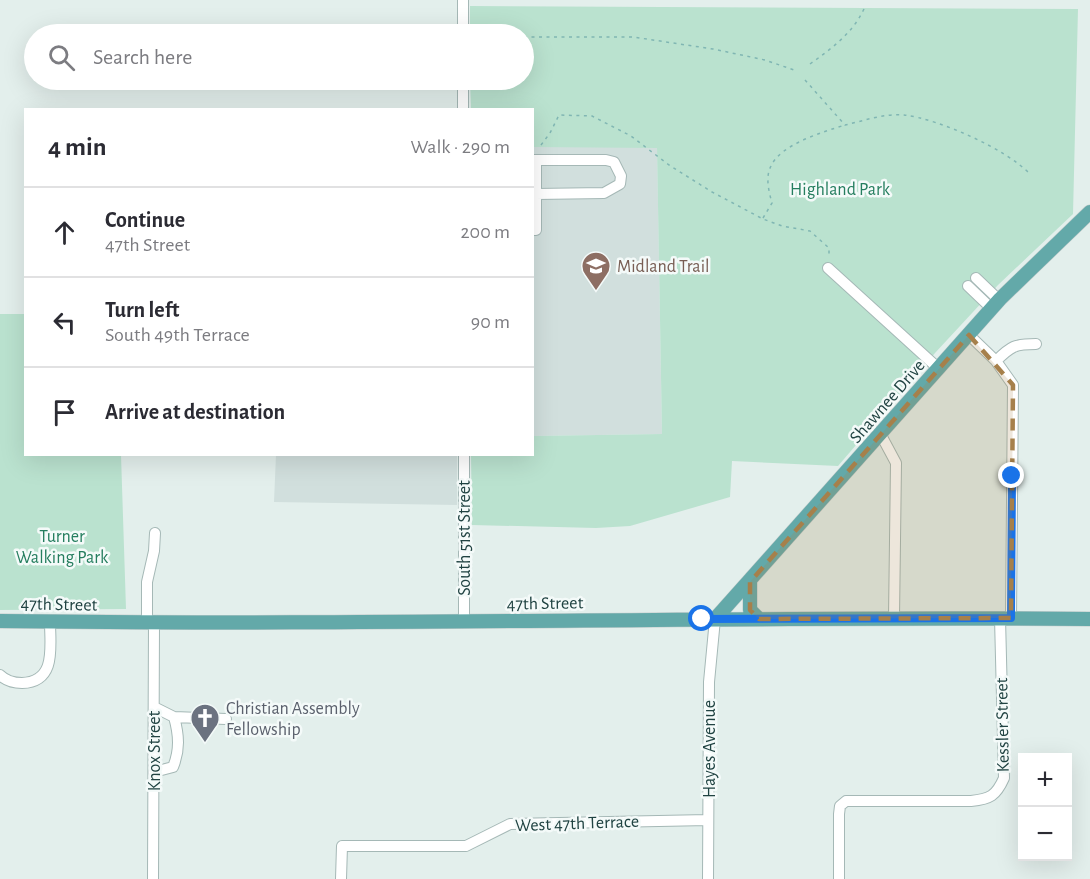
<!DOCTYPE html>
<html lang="en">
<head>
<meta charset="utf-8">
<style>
	:root { --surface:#fff; --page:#f2f2f3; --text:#2b2b33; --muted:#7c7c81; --line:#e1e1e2 }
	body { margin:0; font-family:"Alegreya Sans",sans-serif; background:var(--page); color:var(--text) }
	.controls { position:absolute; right:18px; bottom:18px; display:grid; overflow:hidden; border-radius:0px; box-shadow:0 6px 24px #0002 }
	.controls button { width:54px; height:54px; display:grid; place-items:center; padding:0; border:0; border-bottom:2px solid var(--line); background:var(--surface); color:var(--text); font:30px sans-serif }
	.stop { position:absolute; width:18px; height:18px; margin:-14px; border:4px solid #1a73e8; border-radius:50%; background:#fff }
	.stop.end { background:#1a73e8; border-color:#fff; box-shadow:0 2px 6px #0008 }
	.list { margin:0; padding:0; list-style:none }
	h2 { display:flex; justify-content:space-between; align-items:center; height:78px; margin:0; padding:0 24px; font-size:26px }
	h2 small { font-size:20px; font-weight:400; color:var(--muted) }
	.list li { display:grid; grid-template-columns:39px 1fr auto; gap:18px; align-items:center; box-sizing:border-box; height:90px; padding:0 24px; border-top:2px solid var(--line) }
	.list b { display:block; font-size:22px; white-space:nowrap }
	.list p { margin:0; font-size:20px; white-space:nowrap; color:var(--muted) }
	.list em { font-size:20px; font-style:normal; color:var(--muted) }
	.icon { flex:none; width:33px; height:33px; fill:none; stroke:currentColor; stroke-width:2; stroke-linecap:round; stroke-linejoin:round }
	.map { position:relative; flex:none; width:1090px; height:879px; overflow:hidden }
	.search { position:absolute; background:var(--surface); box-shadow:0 6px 24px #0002; left:24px; top:24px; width:510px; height:66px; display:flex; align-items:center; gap:15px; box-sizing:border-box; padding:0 21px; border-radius:33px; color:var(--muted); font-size:22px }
	.panel { position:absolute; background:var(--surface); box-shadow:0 6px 24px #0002; left:24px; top:108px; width:510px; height:348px; border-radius:0px }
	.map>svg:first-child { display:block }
	.built { fill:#d1dfdd }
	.green { fill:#bae2cf }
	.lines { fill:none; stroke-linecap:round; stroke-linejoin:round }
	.minor-casing { stroke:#a5b8b6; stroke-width:12 }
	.major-casing { stroke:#c1caca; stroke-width:15 }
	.path { stroke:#80b6b3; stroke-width:1.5; stroke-dasharray:3 4.5; stroke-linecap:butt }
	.minor { stroke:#fff; stroke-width:10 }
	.major { stroke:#63a9a9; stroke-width:14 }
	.route { stroke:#1a73e8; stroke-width:8 }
	.marked { fill:#a6804b; fill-opacity:0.2; stroke:#a6804b; stroke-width:4.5; stroke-dasharray:12 8; stroke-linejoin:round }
	.labels { text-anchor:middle; stroke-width:5; stroke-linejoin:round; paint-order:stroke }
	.park-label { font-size:18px; fill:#257e5f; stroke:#f4faf9 }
	.education-label { font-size:18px; fill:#785e54; stroke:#f4faf9; text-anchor:start }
	.street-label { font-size:18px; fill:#204342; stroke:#f4faf9 }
	.worship-label { font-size:18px; fill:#5b616d; stroke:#f4faf9; text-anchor:start }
</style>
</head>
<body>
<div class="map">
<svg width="1090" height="879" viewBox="0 0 1090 879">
	<rect width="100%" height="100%" fill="#e3efec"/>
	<!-- built -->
	<path class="built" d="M532,147H657L662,434L533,436Z
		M276,455H457V505L274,502Z"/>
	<!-- green -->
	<path class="green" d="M470,6L1078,9L1073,214L998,285L935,353L838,466L732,461L730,497L630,526L596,528L472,525L471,455L532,454L533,436L662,434L657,148L533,147L532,110L471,109L470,80H524V34H470Z
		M0,314H25L26,454L121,455L126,609L0,610Z"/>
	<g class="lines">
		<!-- minor casing -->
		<g class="minor-casing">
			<path id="minor" d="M463,0V34
				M277,80L280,83L295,84L308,80
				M463,80V110
				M532,160H606L614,162L621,176L620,184L604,193L536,194
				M532,230H536V160
				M828,268L939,369
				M976,278L999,300
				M968,286L992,309
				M969,335L996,361L1013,385L1011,618
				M996,361C1011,346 1015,344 1036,344
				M881,435L896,463L894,618
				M464,622V454
				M147,623V582L154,551L155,533
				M0,675C6,681 13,683 22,683C57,682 50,646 50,622
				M174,717L226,719
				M154,772L173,767C180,750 179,735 174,717L154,707
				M153,879L154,623
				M341,879L342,846H466L510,824L708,820
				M708,879L709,682L715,619
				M839,879V814L840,806L846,801H971C990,799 996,796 1004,778L1000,618"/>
		</g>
		<!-- major casing -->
		<g class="major-casing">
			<path id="major" d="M750,582V610L759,619
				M715,619L1000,299L1090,212
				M0,621C363,626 727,616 1090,619"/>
		</g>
		<!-- path -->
		<path class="path" d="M524,37H633L713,49L765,60L794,70
			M810,64C832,48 852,34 864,9
			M805,80L845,125C863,121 885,113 904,115C939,119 1006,149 1030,174
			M541,145L550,133L559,115L592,116L631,136L669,165L712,192L763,219L782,226L810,231L829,248V258
			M763,218L772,203C769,192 765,177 771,166C781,144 823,132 845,125"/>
		<!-- minor -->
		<use href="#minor" class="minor"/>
		<!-- major -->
		<use href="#major" class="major"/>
	</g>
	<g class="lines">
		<!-- route -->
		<path class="route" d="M702,619L1011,618L1012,476"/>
	</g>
	<!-- marked area -->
	<path class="marked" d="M969,335L1013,385L1011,618L759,619L750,610V582Z"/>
	<!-- icons -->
	<defs>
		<g id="school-pin" transform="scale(1.5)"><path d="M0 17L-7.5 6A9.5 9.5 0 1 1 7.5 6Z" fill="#8d6e63" stroke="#f4faf9"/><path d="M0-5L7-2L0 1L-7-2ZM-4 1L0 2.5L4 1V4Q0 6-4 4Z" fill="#fff"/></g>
		<g id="church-pin" transform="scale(1.5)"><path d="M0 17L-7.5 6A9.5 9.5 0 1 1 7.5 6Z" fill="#6b7280" stroke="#f4faf9"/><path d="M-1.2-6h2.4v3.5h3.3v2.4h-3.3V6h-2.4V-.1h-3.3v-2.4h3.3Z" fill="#fff"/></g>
	</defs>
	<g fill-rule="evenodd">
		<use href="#school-pin" x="596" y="266"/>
		<use href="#church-pin" x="205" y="718"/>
	</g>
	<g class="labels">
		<!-- park labels -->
		<g class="park-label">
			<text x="840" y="195">Highland Park</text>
			<text x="62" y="542">Turner<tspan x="62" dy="21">Walking Park</tspan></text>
		</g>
		<!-- education labels -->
		<g class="education-label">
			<text x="617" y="272">Midland Trail</text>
		</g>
		<!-- street labels -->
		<g class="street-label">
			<text transform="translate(887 401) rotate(-49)" y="6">Shawnee Drive</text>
			<text transform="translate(464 538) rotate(-90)" y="6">South 51st Street</text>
			<text transform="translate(545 603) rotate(-1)" y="6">47th Street</text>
			<text transform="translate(59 604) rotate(1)" y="6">47th Street</text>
			<text transform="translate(1002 725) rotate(-91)" y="6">Kessler Street</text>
			<text transform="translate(709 749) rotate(-90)" y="6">Hayes Avenue</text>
			<text transform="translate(154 751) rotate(-90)" y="6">Knox Street</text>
			<text transform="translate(577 823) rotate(-2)" y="6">West 47th Terrace</text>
		</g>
		<!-- worship labels -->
		<g class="worship-label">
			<text x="226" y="714">Christian Assembly<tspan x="226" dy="21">Fellowship</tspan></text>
		</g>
	</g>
</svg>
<div class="controls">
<button>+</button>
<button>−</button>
</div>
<div class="stop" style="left:702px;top:619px"></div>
<div class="stop end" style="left:1012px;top:476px"></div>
<div class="search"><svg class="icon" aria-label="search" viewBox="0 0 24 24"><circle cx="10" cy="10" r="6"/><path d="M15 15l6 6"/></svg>Search here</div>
<section class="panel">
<h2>4 min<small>Walk · 290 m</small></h2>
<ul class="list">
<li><svg class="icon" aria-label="ahead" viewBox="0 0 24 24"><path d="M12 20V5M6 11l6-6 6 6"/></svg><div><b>Continue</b><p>47th Street</p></div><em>200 m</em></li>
<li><svg class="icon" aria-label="left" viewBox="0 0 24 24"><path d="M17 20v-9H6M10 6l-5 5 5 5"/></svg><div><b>Turn left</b><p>South 49th Terrace</p></div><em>90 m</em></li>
<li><svg class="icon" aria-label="arrive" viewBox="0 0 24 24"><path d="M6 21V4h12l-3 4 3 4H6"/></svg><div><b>Arrive at destination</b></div></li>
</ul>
</section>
</div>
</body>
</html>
